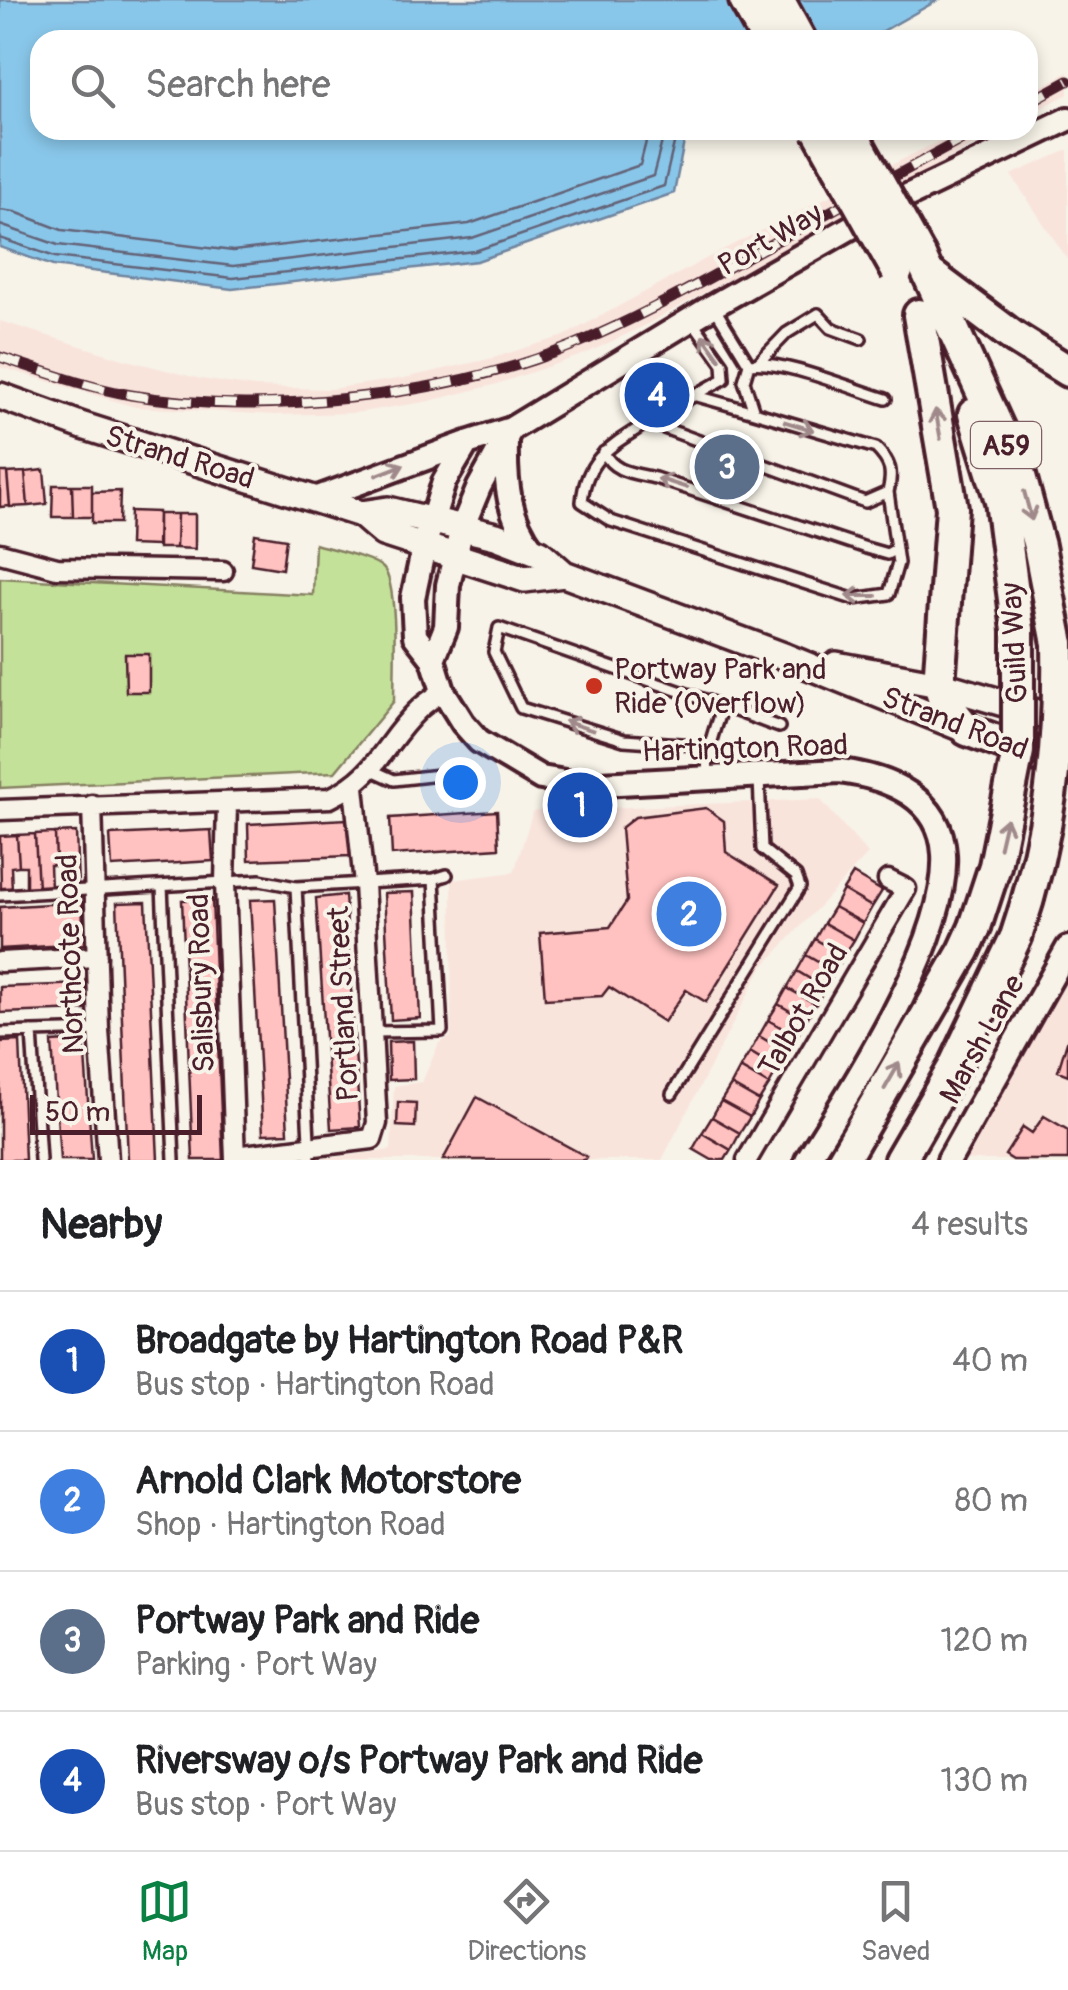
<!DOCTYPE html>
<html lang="en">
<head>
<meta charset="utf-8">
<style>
	:root { --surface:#fff; --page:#f6f6f6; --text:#202124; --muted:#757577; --line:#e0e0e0; --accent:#0b8043 }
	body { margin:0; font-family:Pangolin,sans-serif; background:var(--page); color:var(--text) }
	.scale { position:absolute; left:30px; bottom:25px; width:172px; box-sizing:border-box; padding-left:10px; border:5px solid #4a1f2b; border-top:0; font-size:28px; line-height:35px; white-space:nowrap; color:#4a1f2b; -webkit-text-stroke:8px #f7f3e8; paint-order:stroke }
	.you { position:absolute; left:460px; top:782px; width:35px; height:35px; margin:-25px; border:8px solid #fff; border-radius:50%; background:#1a73e8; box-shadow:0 0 0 15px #1a73e833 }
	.badge { display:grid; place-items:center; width:65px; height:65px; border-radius:50%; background:var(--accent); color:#fff; font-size:32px; font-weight:700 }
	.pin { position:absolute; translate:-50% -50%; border:5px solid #fff; box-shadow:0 2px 10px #0006 }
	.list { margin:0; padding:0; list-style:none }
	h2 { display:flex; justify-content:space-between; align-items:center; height:130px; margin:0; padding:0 40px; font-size:42px }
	h2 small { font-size:32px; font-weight:400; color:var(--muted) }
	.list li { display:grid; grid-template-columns:65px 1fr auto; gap:30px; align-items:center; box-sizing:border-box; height:140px; padding:0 40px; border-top:2px solid var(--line) }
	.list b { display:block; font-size:38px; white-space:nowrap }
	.list p { margin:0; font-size:32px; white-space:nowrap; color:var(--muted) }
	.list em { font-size:32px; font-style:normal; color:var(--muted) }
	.icon { flex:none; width:55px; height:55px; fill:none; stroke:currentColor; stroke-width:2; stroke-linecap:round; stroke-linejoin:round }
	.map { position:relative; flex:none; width:1068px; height:1160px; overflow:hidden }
	.search { position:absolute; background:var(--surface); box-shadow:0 5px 15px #0003; left:30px; right:30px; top:30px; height:110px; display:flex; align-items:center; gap:25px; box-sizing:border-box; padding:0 35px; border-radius:30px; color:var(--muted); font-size:38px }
	.sheet { height:690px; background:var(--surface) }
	nav { display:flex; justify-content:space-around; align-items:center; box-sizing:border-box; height:140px; border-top:2px solid var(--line); background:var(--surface); font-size:28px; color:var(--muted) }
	nav a { display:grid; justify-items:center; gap:5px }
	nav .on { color:var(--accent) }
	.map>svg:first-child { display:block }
	.built { fill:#f9e4dc }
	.green { fill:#c3e199; stroke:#868062; stroke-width:2.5 }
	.water { fill:#89c7ea; stroke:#70849e; stroke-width:2.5 }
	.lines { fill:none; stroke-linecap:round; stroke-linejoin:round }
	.shore { stroke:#636277; stroke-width:2.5 }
	.building { fill:#ffc2c0; stroke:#4a1f2b; stroke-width:2.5 }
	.service-casing { stroke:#4a1f2b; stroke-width:16 }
	.minor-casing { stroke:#4a1f2b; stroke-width:25 }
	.tertiary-casing { stroke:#4a1f2b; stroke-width:30 }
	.secondary-casing { stroke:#4a1f2b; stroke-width:32 }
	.trunk-casing { stroke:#4a1f2b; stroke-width:38 }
	.service { stroke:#f7f3e8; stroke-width:9 }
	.minor { stroke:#f7f3e8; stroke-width:18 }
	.tertiary { stroke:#f7f3e8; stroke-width:22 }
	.secondary { stroke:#f7f3e8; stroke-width:25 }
	.trunk { stroke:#f7f3e8; stroke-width:30 }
	.rail-casing { stroke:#4a1f2b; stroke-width:11 }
	.rail { stroke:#f7f3e8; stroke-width:8; stroke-dasharray:22; stroke-linecap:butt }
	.trunk-bridge-casing { stroke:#4a1f2b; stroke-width:38; stroke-linecap:butt }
	.trunk-bridge { stroke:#f7f3e8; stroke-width:30 }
	.oneway { stroke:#a0898a }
	.poi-dot { fill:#c8321e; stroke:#f7f3e8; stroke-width:4 }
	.labels { text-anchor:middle; stroke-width:8; stroke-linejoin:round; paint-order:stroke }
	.shield { fill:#f7f3e8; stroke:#7e5f64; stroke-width:2.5 }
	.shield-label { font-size:28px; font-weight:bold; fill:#4a1f2b }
	.street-label { font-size:30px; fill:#4a1f2b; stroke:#f7f3e8 }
	.poi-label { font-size:30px; fill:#4a1f2b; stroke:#f7f3e8; text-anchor:start }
</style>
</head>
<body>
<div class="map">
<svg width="1068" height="1160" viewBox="0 0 1068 1160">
	<rect width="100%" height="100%" fill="#f7f3e8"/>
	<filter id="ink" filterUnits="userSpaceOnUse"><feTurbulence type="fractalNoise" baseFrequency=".01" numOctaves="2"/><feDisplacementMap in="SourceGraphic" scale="20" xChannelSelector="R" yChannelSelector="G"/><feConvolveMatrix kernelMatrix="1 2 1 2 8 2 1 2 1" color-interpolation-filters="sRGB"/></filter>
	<g filter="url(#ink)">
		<!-- built -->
		<path class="built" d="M1068,72V94L1028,115V94Z
			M961,130H1001L642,327L585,354L494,385L425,402L355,413L274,415L135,407L0,367V321L123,359L201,379L255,387L330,389L404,378L489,359L564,336L720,251Z
			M1068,150V260L1011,175Z
			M820,799L868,854L761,969L662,1160H315L391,1150L394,1086L422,1082L439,1043L451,1037L452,880L514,872L533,811Z
			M1068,973V1160H949L994,1079Z"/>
		<!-- green -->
		<path class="green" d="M315,544C331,549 372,557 383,568C399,584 394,675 394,701L335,772L0,788V578L313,595Z"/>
		<!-- water -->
		<path class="water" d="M0,0H938L867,40H40V130H705L684,142L674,193L477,261L232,289L53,266L0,247Z"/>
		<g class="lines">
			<!-- shore -->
			<path class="shore" d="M0,210L15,212L62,230L233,251L469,224L640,165L649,130
				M0,225L58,245L233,266L472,238L653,176L665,130
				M0,238L55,257L233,278L475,251L664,186L675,139L685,130"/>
		</g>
		<!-- building -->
		<path class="building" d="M44,470L47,504L28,506L25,472Z
			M0,472H7L10,506L0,507Z
			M25,472L28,506L10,507L7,473Z
			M53,485H72L73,517H52Z
			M72,485H92V517H73Z
			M120,491L119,523H92V492Z
			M130,511L158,512L157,546L129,545Z
			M158,514H177L176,548H158Z
			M177,514H195V549L176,548Z
			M255,534L286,539L282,569L251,564Z
			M125,654H149V692H126Z
			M706,808L724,821L726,852L779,885L706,1002L686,990L664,1022L609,987L602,996L545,999L540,933L610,927L627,901L621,828L635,817Z
			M497,811L499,848L392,855L390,818Z
			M348,819L350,856L249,860L248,824Z
			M211,830L213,861L112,867L110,835Z
			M76,832L78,887L64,888L63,864L56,865L55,833Z
			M55,833L56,865H50L51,888L38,889L35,834Z
			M35,834L38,889H26V866H19L17,835Z
			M17,835L19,866L11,867L12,890H1L0,836Z
			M853,874L882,891L872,907L843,890Z
			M843,890L872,907L863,923L834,907Z
			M414,892L420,1018L391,1020L384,893Z
			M345,895L360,1127L331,1129L316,898Z
			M212,899L223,1160H193L182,900Z
			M275,899L288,1133L263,1134L250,900Z
			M82,902L84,944L0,949V907Z
			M146,902L158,1160H128L117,903Z
			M834,907L863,923L854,940L824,923Z
			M824,923L854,940L844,956L815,939Z
			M815,939L844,956L835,972L806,955Z
			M806,955L835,972L825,988L797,971Z
			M797,971L825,988L816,1004L787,988Z
			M85,984V1010L0,1013V987Z
			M787,988L816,1004L806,1020L778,1004Z
			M778,1004L806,1020L797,1036L768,1020Z
			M768,1020L797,1036L788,1053L759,1036Z
			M759,1036L788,1053L778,1069L750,1052Z
			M1068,1038V1075L1058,1071Z
			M84,1040L92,1160H60L52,1042Z
			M20,1041L25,1160H0V1042Z
			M413,1041L414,1079L389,1080L388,1042Z
			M750,1052L778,1069L769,1085L740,1068Z
			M740,1068L769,1085L759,1101L731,1085Z
			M731,1085L759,1101L750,1117L721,1101Z
			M477,1097L587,1157L585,1160H443Z
			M721,1101L750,1117L740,1133L712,1117Z
			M398,1102L416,1103L415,1127L397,1126Z
			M1044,1116L1068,1130V1160H1013L1005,1155L1023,1127L1032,1133Z
			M712,1117L740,1133L731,1150L702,1133Z
			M702,1133L731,1150L725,1160H712L693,1149Z"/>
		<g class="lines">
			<!-- service casing -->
			<g class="service-casing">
				<path id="service" d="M693,322L723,364L724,379L654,418L661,427L865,502L888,492C893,472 891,463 876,448L754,412L744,381L749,364L714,307
					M759,362L787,333L818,314L831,328L861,339
					M749,364C781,359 853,389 886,399
					M697,396L754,412
					M654,418C618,443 586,453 582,502L611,521L853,599L889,594L898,563L888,492
					M604,452C613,473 635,473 655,478L866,548L887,554L896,549
					M722,706L779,727
					M372,770L394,780L466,772
					M708,774C705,751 715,729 722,706L499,628L494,652L521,708L624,740L710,746
					M162,886L174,1160
					M296,887L310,1160
					M0,895L260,880L296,887L434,879L447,875
					M32,1032L40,1160
					M372,1032L442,1031L434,879
					M0,1033L99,1030
					M672,1094L800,887L796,876L762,849L759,778"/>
			</g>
			<!-- minor casing -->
			<g class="minor-casing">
				<path id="minor" d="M0,553L57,568L223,571
					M227,804L225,882L235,1160
					M92,805L99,1030L108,1160
					M0,810L330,798C379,774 383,744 418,710C425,703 435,697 443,691
					M0,962L97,957
					M235,1156L372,1139L377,1123L364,884L354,787
					M747,1160L906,889L888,880"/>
			</g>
			<!-- tertiary casing -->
			<g class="tertiary-casing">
				<path id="tertiary" d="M506,442C505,483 508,517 533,550
					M315,499L467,443
					M433,659L446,627L448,585L462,528L479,487L511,429
					M807,1160C853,1086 949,941 944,854C941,797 887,777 840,771L583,785L541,778L479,741L463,723L443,691L433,659L415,636L413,598L424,547L444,482L467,443L511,429L713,306L897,201L1068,119
					M949,1160L1068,948"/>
			</g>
			<!-- secondary casing -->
			<g class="secondary-casing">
				<path id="secondary" d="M0,396L83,426L361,514L383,533L525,579L564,574
					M361,514L388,510L496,536L540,553L564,574L786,657L967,730
					M836,665L939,684L1068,722"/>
			</g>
			<!-- trunk casing -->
			<g class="trunk-casing">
				<path id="trunk" d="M745,0L767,40
					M778,0L800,40
					M920,256L1020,476L1039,546L1058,644
					M931,275L1015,338L1068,371
					M919,315L952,508L939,684L945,702L967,730L1068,767
					M974,414L1001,501L1018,630
					M843,1160L964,951L975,927
					M900,1160L954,1067L1016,937"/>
			</g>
			<!-- service -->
			<use href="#service" class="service"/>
			<!-- minor -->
			<use href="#minor" class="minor"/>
			<!-- tertiary -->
			<use href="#tertiary" class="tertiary"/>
			<!-- secondary -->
			<use href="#secondary" class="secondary"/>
			<!-- trunk -->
			<use href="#trunk" class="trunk"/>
			<!-- rail casing -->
			<g class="rail-casing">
				<path id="rail" d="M1028,103L1068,81
					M0,357C43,371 86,387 131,395C261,417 449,396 571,346C637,319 698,284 760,250C833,210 906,170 979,130"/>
			</g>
			<!-- rail -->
			<use href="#rail" class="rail"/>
			<!-- trunk-bridge casing -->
			<g class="trunk-bridge-casing">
				<path id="trunk-bridge" d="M818,130L897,271
					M850,130L920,256
					M975,927L995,866L1018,751V630
					M1016,937C1050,837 1060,749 1058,644"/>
			</g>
			<!-- trunk-bridge -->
			<use href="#trunk-bridge" class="trunk-bridge"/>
		</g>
		<!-- one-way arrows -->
		<defs><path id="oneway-shaft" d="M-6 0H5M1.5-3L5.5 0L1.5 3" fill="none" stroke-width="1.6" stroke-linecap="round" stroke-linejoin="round" transform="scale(2.5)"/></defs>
		<g class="oneway">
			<use href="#oneway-shaft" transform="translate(711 347) rotate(-126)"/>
			<use href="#oneway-shaft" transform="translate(938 424) rotate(-100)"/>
			<use href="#oneway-shaft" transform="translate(799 426) rotate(17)"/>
			<use href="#oneway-shaft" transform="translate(390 470) rotate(-21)"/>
			<use href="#oneway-shaft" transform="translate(672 483) rotate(-162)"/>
			<use href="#oneway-shaft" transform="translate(1028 506) rotate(75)"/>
			<use href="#oneway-shaft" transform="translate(861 596) rotate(180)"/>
			<use href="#oneway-shaft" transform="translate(579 726) rotate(-162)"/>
			<use href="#oneway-shaft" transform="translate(1003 833) rotate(-77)"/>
			<use href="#oneway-shaft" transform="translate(892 1076) rotate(-60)"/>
		</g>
	</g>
	<!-- markers -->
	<circle class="poi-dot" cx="594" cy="686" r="10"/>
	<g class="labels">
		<!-- shield labels -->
		<rect class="shield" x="971" y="422" width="70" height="46" rx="8"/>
		<g class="shield-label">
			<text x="1006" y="455">A59</text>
		</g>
		<!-- street labels -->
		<g class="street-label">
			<text transform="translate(770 239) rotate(-30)" y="10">Port Way</text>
			<text transform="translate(180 457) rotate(17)" y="10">Strand Road</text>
			<text transform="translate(1014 643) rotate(-93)" y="10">Guild Way</text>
			<text transform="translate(955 723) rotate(21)" y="10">Strand Road</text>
			<text transform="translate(745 748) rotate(-2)" y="10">Hartington Road</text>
			<text transform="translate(70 954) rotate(-92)" y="10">Northcote Road</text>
			<text transform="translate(201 983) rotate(-92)" y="10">Salisbury Road</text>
			<text transform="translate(343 1004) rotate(-93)" y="10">Portland Street</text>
			<text transform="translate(803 1010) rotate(-60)" y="10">Talbot Road</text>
			<text transform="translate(982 1039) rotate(-61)" y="10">Marsh Lane</text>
		</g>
		<!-- poi labels -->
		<g class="poi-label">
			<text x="614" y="679">Portway Park and<tspan x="614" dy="34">Ride (Overflow)</tspan></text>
		</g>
	</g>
</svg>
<div class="scale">50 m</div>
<div class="you"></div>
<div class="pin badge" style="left:580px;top:805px;background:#1a4fb4">1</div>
<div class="pin badge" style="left:689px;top:914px;background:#3f7fe0">2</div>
<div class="pin badge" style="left:727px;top:467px;background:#5c6f8a">3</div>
<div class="pin badge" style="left:657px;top:395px;background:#1a4fb4">4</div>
<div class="search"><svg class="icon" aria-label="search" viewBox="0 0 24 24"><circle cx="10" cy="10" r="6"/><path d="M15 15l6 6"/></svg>Search here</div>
</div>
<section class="sheet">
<h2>Nearby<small>4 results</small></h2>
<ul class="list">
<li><span class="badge" style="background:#1a4fb4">1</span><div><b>Broadgate by Hartington Road P&amp;R</b><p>Bus stop · Hartington Road</p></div><em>40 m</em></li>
<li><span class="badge" style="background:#3f7fe0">2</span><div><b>Arnold Clark Motorstore</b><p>Shop · Hartington Road</p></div><em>80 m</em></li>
<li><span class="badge" style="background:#5c6f8a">3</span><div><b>Portway Park and Ride</b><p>Parking · Port Way</p></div><em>120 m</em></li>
<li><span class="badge" style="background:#1a4fb4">4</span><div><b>Riversway o/s Portway Park and Ride</b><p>Bus stop · Port Way</p></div><em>130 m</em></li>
</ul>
</section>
<nav>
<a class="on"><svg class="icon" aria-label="map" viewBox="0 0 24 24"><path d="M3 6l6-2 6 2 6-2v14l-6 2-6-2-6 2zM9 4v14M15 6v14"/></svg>Map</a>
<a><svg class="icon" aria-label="directions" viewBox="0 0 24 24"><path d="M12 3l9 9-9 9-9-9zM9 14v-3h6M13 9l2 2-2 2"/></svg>Directions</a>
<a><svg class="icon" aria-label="saved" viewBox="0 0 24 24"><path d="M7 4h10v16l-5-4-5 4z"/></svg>Saved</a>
</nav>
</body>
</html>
